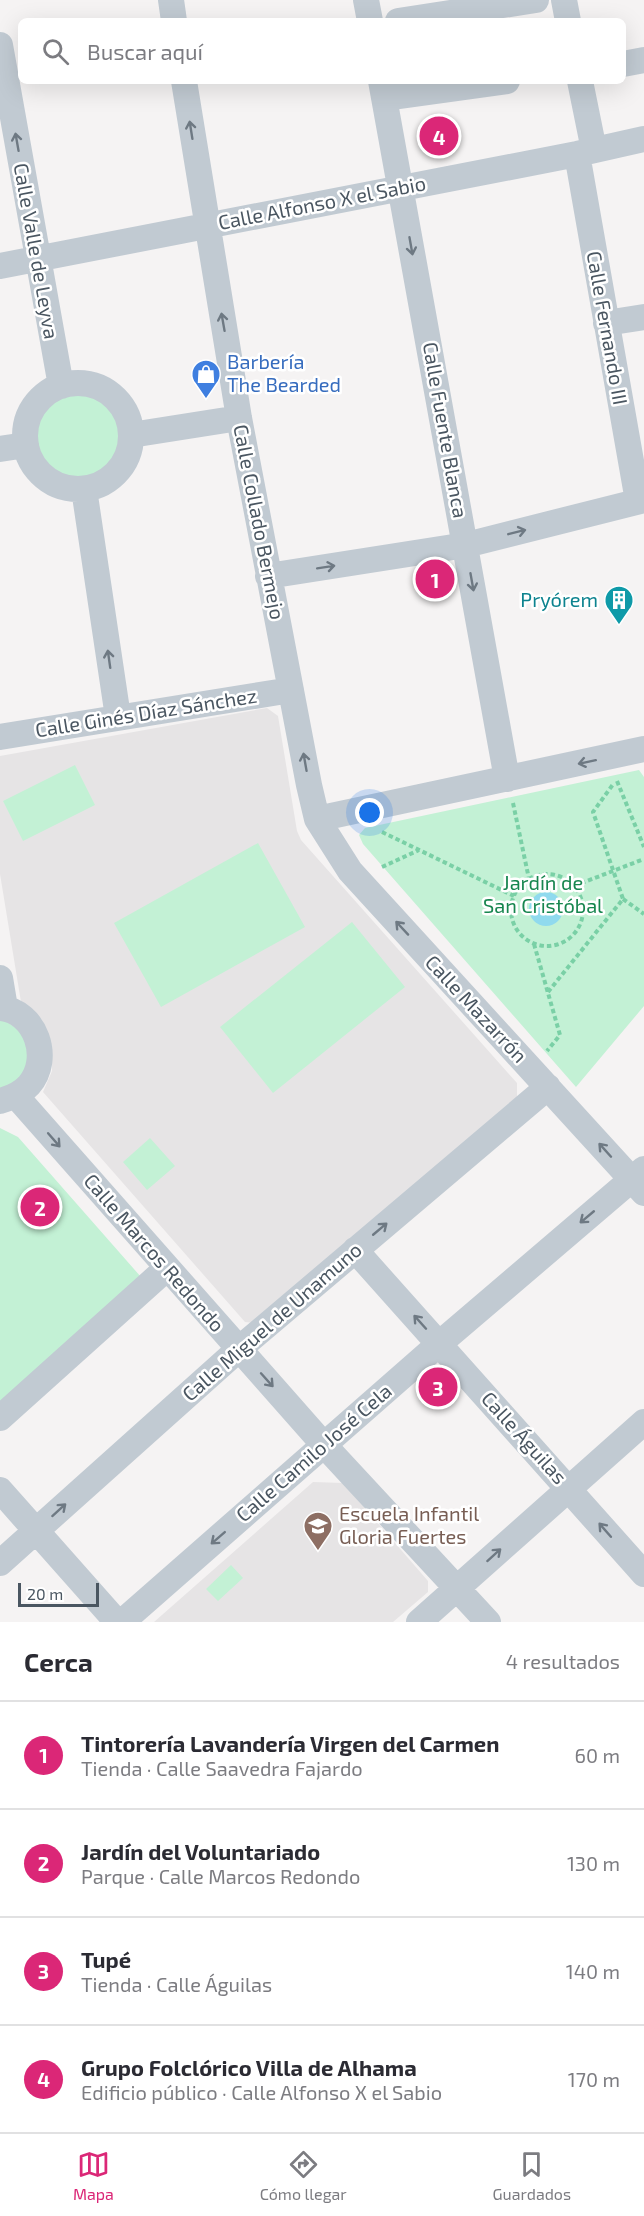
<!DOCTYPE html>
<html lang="es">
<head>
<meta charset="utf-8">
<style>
	:root { --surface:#fff; --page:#f2f2f3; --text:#2b2b33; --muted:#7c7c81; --line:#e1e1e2; --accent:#db2777 }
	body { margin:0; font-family:"Exo 2",sans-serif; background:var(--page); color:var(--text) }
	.scale { position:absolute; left:18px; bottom:15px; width:81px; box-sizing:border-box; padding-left:6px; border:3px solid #4a5661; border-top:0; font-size:16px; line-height:21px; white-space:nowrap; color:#4a5661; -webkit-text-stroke:4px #fff; paint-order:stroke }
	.you { position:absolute; left:370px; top:813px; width:21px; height:21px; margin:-15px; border:4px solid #fff; border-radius:50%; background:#1a73e8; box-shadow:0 0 0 9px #1a73e833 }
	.badge { display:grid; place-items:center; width:39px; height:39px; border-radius:50%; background:var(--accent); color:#fff; font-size:20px; font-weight:700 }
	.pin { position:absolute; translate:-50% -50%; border:3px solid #fff; box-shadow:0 2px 6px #0006 }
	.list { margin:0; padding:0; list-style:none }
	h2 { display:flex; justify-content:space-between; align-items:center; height:78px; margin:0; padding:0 24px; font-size:26px }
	h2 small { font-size:20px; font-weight:400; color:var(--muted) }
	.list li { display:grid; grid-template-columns:39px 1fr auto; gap:18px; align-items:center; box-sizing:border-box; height:108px; padding:0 24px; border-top:2px solid var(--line) }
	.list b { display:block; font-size:22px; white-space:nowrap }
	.list p { margin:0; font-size:20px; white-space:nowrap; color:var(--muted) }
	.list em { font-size:20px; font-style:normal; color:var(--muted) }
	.icon { flex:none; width:33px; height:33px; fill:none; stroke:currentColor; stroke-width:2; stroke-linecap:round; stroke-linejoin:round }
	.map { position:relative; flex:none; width:644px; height:1622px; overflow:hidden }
	.search { position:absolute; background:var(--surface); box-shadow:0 6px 24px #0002; left:18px; right:18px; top:18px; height:66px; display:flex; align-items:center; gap:15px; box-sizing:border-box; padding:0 21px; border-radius:9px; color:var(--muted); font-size:22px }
	.sheet { height:510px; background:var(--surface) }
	nav { display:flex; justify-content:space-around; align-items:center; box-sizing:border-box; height:84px; border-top:2px solid var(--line); background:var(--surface); font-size:16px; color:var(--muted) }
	nav a { display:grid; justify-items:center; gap:3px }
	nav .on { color:var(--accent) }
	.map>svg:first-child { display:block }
	.education { fill:#e6e4e5 }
	.green { fill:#c3f1d5 }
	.water { fill:#90daee }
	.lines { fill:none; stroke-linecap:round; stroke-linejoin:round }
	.path { stroke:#7ad0a6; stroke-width:4; stroke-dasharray:4.5 3; stroke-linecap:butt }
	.street { stroke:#c1cad2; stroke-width:26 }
	.oneway { stroke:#6e7983 }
	.labels { text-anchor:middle; stroke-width:5; stroke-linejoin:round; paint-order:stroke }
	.street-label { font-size:20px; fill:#4a5661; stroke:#fff }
	.shop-label { font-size:20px; fill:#366cbe; stroke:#fff; text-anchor:start }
	.culture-label { font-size:20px; fill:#0d838f; stroke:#fff; text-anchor:end }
	.park-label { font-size:20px; fill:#17864f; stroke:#fff }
	.education-label { font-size:20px; fill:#785e54; stroke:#fff; text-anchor:start }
</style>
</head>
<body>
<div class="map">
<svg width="644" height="1622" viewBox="0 0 644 1622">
	<rect width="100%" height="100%" fill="#f5f3f3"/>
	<!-- education -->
	<path class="education" d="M267,708L278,716L297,831L301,840L517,1083V1098L255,1323L245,1322L43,1092L52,1071L51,1043L42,1020L21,1002L0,874V756Z
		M313,1482L343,1483L428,1581V1592L393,1622H154Z"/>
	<!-- green -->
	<path class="green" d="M32 436a46 46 0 1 1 92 0a46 46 0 1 1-92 0Z
		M75,765L95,805L23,841L3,801Z
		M639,770L644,777V1006L576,1087L363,844L359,835L365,828Z
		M258,843L305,927L161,1007L114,923Z
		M352,922L405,987L273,1093L220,1027Z
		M0,1017L26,1035L31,1059L21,1081L0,1093Z
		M0,1128L18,1137L141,1277L0,1402Z
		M150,1138L175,1166L147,1190L123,1162Z
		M231,1565L243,1578L218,1601L206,1589Z"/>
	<!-- water -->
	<path class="water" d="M529 909a17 17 0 1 1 34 0a17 17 0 1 1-34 0Z"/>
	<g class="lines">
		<!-- path -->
		<path class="path" d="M617,781L644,847
			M513,803L529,879
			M382,832L514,896
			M382,867L419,850
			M511 910a36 36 0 1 1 72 0a36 36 0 1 1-72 0Z
			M574,886L644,859
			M623,899L644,914
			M534,944L560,1035L547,1051
			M548,992L623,899L593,812L614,783"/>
		<!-- street -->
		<path class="street" d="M171,0L174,21
			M366,0L370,21
			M564,0L568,21
			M398,21L536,0
			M0,45L61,386
			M623,64L644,60
			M184,81L239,418L309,785L317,819L350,871L644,1193
			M381,81L507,779
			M580,81L594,150
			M384,98L507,81
			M577,154L638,501
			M0,266L577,154L644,139
			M606,323L644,317
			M25 436a53 53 0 1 1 106 0a53 53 0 1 1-106 0Z
			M131,435L239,418
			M0,449L26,445
			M84,489L118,717
			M268,576L466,545L644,500
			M0,737L291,690
			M317,819L644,749
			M0,978L5,1008
			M0,1008C36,1011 52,1059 29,1085C21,1094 11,1098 0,1101
			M16,1096L324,1445L488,1622
			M355,1250L644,1574
			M0,1418L167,1268
			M0,1490L117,1622
			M0,1563L239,1349L548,1087
			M122,1622L439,1344L644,1169
			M419,1622L644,1422"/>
	</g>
	<!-- one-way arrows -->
	<defs><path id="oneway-shaft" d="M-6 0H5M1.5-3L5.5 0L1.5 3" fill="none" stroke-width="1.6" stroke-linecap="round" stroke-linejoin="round" transform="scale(1.5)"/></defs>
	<g class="oneway">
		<use href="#oneway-shaft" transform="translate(191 130) rotate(-99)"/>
		<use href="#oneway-shaft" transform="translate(17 142) rotate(-100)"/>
		<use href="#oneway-shaft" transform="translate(411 246) rotate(80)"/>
		<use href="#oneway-shaft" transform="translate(223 322) rotate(-100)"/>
		<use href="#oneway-shaft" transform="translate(517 532) rotate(-14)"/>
		<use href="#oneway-shaft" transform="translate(326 567) rotate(-9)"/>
		<use href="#oneway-shaft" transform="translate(472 582) rotate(80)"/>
		<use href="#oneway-shaft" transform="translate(109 659) rotate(-98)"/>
		<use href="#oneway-shaft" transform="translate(305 762) rotate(-100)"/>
		<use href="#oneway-shaft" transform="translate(587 762) rotate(168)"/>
		<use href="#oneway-shaft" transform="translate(402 928) rotate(-133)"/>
		<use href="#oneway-shaft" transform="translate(54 1140) rotate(49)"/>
		<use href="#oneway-shaft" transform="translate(605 1150) rotate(-132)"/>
		<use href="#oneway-shaft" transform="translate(587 1217) rotate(140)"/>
		<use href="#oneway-shaft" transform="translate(380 1229) rotate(-40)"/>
		<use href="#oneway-shaft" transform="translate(420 1322) rotate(-132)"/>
		<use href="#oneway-shaft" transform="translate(267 1380) rotate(48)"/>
		<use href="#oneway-shaft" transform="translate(59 1510) rotate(-42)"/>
		<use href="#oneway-shaft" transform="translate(605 1530) rotate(-131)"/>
		<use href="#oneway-shaft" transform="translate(218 1538) rotate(139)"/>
		<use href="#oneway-shaft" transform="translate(494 1555) rotate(-42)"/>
	</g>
	<!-- icons -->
	<defs>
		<g id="shop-pin" transform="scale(1.5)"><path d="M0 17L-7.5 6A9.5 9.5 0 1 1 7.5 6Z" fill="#3f7fe0" stroke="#fff"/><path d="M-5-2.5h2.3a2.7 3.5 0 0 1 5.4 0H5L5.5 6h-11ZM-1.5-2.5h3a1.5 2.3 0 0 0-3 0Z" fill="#fff"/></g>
		<g id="building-pin" transform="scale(1.5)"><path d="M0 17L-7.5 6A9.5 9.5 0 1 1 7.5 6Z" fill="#0f9aa8" stroke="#fff"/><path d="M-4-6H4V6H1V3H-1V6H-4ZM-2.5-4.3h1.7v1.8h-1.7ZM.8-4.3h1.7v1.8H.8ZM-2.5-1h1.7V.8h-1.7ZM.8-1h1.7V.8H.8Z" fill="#fff"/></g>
		<g id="school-pin" transform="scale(1.5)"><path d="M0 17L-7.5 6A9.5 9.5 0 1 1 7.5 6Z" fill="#8d6e63" stroke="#fff"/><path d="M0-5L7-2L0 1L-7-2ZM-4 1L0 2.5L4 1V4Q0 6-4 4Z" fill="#fff"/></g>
	</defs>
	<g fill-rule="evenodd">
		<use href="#shop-pin" x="206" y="374"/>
		<use href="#building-pin" x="619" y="600"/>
		<use href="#school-pin" x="318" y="1526"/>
	</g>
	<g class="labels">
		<!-- street labels -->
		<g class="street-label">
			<text transform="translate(322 203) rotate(-11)" y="7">Calle Alfonso X el Sabio</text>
			<text transform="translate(36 251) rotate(80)" y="7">Calle Valle de Leyva</text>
			<text transform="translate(607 328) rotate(80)" y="7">Calle Fernando III</text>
			<text transform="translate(445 430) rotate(80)" y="7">Calle Fuente Blanca</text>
			<text transform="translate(259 522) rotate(79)" y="7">Calle Collado Bermejo</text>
			<text transform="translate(146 713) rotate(-9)" y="7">Calle Ginés Díaz Sánchez</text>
			<text transform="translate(476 1009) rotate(47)" y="7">Calle Mazarrón</text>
			<text transform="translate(154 1253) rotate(49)" y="7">Calle Marcos Redondo</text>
			<text transform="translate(272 1322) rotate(-41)" y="7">Calle Miguel de Unamuno</text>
			<text transform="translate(524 1438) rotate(48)" y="7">Calle Águilas</text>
			<text transform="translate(314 1453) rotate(-41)" y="7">Calle Camilo José Cela</text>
		</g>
		<!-- shop labels -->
		<g class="shop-label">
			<text x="227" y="369">Barbería<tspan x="227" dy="23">The Bearded</tspan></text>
		</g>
		<!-- culture labels -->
		<g class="culture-label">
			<text x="598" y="607">Pryórem</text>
		</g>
		<!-- park labels -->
		<g class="park-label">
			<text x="543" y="890">Jardín de<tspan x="543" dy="23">San Cristóbal</tspan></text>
		</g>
		<!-- education labels -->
		<g class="education-label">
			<text x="339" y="1521">Escuela Infantil<tspan x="339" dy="23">Gloria Fuertes</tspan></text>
		</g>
	</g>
</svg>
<div class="scale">20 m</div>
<div class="you"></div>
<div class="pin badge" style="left:435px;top:579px">1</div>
<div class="pin badge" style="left:40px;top:1207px">2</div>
<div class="pin badge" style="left:438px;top:1387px">3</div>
<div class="pin badge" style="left:439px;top:136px">4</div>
<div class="search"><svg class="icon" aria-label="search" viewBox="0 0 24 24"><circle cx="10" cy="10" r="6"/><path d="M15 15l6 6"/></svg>Buscar aquí</div>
</div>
<section class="sheet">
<h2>Cerca<small>4 resultados</small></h2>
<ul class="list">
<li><span class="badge">1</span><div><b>Tintorería Lavandería Virgen del Carmen</b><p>Tienda · Calle Saavedra Fajardo</p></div><em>60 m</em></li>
<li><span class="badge">2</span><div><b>Jardín del Voluntariado</b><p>Parque · Calle Marcos Redondo</p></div><em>130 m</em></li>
<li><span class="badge">3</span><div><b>Tupé</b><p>Tienda · Calle Águilas</p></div><em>140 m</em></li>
<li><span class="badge">4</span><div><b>Grupo Folclórico Villa de Alhama</b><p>Edificio público · Calle Alfonso X el Sabio</p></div><em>170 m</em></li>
</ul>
</section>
<nav>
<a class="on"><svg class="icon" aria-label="map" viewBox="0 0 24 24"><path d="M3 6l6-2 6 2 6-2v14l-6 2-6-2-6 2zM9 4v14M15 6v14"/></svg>Mapa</a>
<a><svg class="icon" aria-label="directions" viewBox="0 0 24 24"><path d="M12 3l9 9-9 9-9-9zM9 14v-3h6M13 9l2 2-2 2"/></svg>Cómo llegar</a>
<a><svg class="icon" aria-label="saved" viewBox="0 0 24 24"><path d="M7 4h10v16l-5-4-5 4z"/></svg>Guardados</a>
</nav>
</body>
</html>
